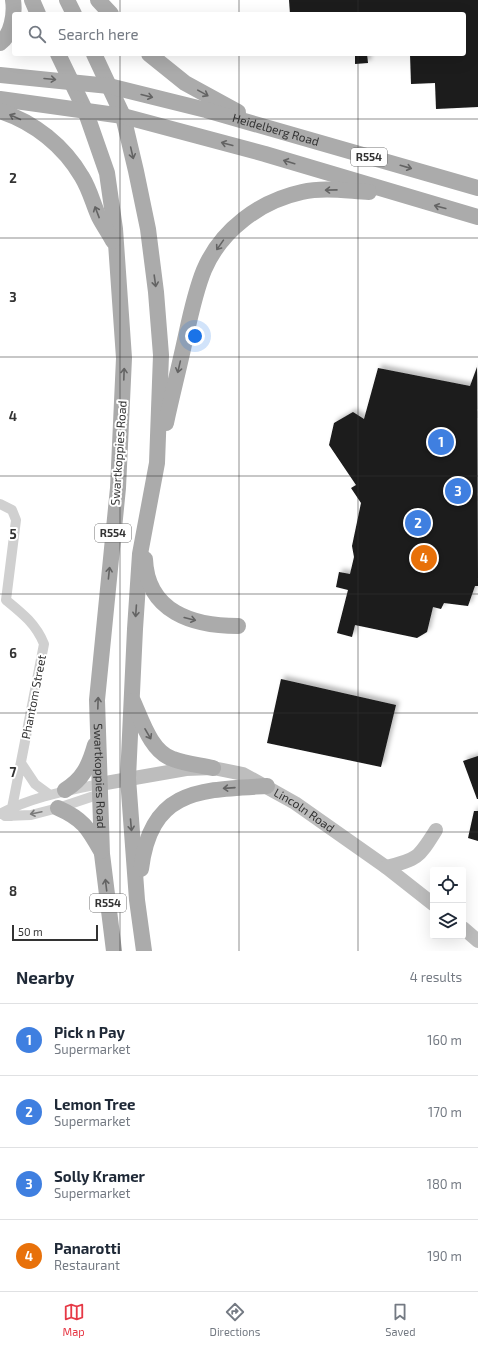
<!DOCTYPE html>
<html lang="en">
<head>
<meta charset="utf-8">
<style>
	:root { --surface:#fff; --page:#f2f2f3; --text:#1f2937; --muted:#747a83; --line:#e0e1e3; --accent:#e63946 }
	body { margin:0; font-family:"Exo 2",sans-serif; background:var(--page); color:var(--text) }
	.controls { position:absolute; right:12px; bottom:12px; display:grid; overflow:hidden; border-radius:4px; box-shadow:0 4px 16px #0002 }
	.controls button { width:36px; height:36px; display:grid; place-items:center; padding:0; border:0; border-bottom:1px solid var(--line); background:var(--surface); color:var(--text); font:20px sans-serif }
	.scale { position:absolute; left:12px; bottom:10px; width:86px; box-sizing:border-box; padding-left:4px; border:2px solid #333; border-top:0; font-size:11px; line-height:14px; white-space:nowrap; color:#333; -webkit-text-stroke:3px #fff; paint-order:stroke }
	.you { position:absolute; left:195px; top:336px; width:14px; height:14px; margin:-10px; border:3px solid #fff; border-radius:50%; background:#1a73e8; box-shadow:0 0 0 6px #1a73e833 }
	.badge { display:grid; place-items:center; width:26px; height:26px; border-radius:50%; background:var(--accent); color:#fff; font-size:13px; font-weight:700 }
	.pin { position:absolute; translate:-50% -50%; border:2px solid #fff; box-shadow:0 1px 4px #0006 }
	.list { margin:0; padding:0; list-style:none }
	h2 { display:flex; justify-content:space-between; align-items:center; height:52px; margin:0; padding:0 16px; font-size:17px }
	h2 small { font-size:13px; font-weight:400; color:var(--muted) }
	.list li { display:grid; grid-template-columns:26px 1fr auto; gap:12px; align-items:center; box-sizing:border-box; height:72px; padding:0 16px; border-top:1px solid var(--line) }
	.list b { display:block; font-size:15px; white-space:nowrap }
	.list p { margin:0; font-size:13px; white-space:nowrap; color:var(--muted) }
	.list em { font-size:13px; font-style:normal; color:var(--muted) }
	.icon { flex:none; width:22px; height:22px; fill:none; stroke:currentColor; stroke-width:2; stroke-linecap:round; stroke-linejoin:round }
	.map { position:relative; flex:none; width:478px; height:951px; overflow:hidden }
	.search { position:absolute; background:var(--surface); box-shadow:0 4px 16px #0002; left:12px; right:12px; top:12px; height:44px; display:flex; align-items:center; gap:10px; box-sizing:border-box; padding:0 14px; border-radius:4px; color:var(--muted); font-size:15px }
	.sheet { height:340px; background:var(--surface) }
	nav { display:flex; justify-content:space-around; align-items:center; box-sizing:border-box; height:56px; border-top:1px solid var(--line); background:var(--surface); font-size:11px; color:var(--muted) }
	nav a { display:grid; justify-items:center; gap:2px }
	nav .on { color:var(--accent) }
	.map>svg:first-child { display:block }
	.building { fill:#1a1a1a; filter:url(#shadow) }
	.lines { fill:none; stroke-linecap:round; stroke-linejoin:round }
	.street { stroke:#d0d0d0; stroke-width:10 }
	.secondary { stroke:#bdbdbd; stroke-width:14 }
	.primary { stroke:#ababab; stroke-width:16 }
	.oneway { stroke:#636363 }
	.oneway2 { stroke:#7a7a7a }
	.grid { fill:none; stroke:#333; stroke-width:1; stroke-opacity:0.55 }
	.labels { text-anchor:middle; stroke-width:4; stroke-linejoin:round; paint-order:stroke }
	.shield { fill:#fff; stroke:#707070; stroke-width:1 }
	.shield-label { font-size:11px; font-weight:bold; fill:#333 }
	.street-label { font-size:12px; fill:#333; stroke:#fff }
	.grid-label { font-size:13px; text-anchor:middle; font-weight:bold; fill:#333; stroke:#fff; stroke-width:4; stroke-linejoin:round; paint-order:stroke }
</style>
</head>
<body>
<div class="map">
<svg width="478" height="951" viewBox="0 0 478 951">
	<defs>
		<filter id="shadow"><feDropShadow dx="3.5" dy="-3.5" stdDeviation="2" flood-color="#0004"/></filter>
	</defs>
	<rect width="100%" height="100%" fill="#fff"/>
	<!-- building -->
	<path class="building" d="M289,0H478V107L436,109L435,83L411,84L410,54H464V14H290Z
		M355,54H367L368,63L355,64Z
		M477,367L478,586H475L468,606L444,603L441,609L433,607L427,632L417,638L355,625L352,637L337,633L348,590L336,587L339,572L350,574L354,557L352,546L361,503L351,488L356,485L329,445L334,423L353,412L364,419L378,368L470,386Z
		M281,679L396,705L381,767L267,743Z
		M478,756V799H477L463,761Z
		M474,811H478V841L468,838Z"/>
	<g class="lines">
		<!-- street -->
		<path class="street" d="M0,504L12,510L16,520L6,600
			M6,600C22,613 36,624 44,644L12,808V816
			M21,763L35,784L50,795
			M0,814C31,797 66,791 100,784
			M5,816L31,815L58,808L100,794"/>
		<!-- secondary -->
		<g class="secondary">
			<path id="s1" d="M100,784L186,769L213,768L243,774L295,803L386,867L433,904"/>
			<path d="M386,867C418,860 419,857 436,830"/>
			<path d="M463,928L478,941"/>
		</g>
		<!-- primary -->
		<g class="primary">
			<path d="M32,0L38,14"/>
			<path d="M67,0L74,14"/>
			<path d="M98,0L111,14"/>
			<path d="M0,43C12,35 15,13 13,0"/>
			<path id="s2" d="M58,54L85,110L107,173L115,229L124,358L118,488L97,700L102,854L114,951"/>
			<path d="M94,54L123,116L136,171L148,229L156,292L161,355L157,463L140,554L135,629L128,778L137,900L144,951"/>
			<path d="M149,54L185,83L238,112"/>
			<path id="s3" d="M0,75L109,86L206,110L478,188"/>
			<path d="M0,99L123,116L265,154L478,217"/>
			<path d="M0,111C34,122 64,146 82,177C90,190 93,204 99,217C103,225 109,233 113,241"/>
			<path d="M166,423C172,395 179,368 185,340C190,317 195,292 204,270C221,230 260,201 302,192C324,187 347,191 369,192"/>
			<path d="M145,559C147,612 193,626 238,626"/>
			<path d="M133,701C142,721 151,752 173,759C186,764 200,765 213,768"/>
			<path d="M65,790C83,779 89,766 95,745"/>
			<path d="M58,808C83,819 88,828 101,851"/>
			<path d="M141,869C151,788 201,790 267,786"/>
		</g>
	</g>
	<!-- one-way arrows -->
	<defs><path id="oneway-shaft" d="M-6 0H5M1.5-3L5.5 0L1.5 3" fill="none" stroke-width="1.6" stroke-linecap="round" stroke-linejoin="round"/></defs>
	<g class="oneway">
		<use href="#oneway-shaft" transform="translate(50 79) rotate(5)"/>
		<use href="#oneway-shaft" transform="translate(203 93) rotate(29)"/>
		<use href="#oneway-shaft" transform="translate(147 96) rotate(14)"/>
		<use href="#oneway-shaft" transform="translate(15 117) rotate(-156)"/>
		<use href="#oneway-shaft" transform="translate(227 144) rotate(-165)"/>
		<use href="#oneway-shaft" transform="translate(132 153) rotate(77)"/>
		<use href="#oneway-shaft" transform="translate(289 162) rotate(-163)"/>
		<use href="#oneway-shaft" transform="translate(406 167) rotate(16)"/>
		<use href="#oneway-shaft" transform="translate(331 190) rotate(179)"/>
		<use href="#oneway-shaft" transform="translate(440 207) rotate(-165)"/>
		<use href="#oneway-shaft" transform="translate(97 212) rotate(-111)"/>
		<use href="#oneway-shaft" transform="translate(220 245) rotate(125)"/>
		<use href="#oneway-shaft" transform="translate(155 281) rotate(82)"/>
		<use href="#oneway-shaft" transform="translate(179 367) rotate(103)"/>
		<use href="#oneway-shaft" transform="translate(124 374) rotate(-88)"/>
		<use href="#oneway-shaft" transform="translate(109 573) rotate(-84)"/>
		<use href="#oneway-shaft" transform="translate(136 611) rotate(94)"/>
		<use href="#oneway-shaft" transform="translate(190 619) rotate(14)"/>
		<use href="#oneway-shaft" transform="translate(98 703) rotate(-88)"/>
		<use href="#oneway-shaft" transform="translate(148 734) rotate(60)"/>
		<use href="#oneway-shaft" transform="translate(229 788) rotate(176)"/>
		<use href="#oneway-shaft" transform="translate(131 825) rotate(85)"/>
		<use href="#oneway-shaft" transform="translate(106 885) rotate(-97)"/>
	</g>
	<use class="oneway2" href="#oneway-shaft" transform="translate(36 813) rotate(168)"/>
	<!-- grid -->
	<path class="grid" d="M120,0V14M239,0V14M358,0V14M120,54V951M239,54V951M358,54V951M0,119H478M0,238H478M0,357H478M0,476H478M0,594H478M0,713H478M0,832H478"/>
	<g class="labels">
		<!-- shield labels -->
		<g class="shield">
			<rect x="351" y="148" width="36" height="18" rx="3"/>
			<rect x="95" y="524" width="36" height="18" rx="3"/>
			<rect x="90" y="894" width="36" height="18" rx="3"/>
		</g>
		<g class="shield-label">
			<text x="369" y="161">R554</text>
			<text x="113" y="537">R554</text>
			<text x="108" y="907">R554</text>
		</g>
		<!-- street labels -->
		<g class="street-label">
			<text dy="4" stroke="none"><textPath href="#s3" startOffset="282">Heidelberg Road</textPath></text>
			<text transform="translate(119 453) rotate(-86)" y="4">Swartkoppies Road</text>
			<text transform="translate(34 697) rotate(-79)" y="4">Phantom Street</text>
			<text dy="4" stroke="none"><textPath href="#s2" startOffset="734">Swartkoppies Road</textPath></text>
			<text dy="4" stroke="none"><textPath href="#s1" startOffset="216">Lincoln Road</textPath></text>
		</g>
	</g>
	<g class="grid-label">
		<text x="13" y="183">2</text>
		<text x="13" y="302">3</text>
		<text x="13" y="421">4</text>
		<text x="13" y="539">5</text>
		<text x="13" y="658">6</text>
		<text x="13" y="777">7</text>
		<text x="13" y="896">8</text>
	</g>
</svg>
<div class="controls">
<button><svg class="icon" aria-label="locate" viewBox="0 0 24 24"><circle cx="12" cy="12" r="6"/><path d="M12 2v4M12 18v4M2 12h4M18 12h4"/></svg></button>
<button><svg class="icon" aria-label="layers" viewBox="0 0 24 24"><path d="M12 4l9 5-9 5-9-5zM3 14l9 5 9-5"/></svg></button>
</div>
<div class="scale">50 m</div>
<div class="you"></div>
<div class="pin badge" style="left:441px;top:442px;background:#3f7fe0">1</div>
<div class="pin badge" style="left:418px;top:523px;background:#3f7fe0">2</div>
<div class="pin badge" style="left:458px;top:491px;background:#3f7fe0">3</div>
<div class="pin badge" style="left:424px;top:558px;background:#e8710a">4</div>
<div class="search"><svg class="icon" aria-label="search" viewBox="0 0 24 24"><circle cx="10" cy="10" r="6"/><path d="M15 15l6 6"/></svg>Search here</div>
</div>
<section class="sheet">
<h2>Nearby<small>4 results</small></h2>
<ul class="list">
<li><span class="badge" style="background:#3f7fe0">1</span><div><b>Pick n Pay</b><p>Supermarket</p></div><em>160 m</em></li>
<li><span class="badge" style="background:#3f7fe0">2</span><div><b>Lemon Tree</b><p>Supermarket</p></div><em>170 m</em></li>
<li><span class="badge" style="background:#3f7fe0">3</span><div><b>Solly Kramer</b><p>Supermarket</p></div><em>180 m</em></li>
<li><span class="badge" style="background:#e8710a">4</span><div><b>Panarotti</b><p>Restaurant</p></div><em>190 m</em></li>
</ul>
</section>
<nav>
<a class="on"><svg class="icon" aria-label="map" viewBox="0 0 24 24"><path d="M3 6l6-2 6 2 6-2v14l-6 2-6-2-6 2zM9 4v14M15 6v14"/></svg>Map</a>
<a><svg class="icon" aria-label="directions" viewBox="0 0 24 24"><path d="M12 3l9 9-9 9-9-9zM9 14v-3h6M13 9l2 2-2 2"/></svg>Directions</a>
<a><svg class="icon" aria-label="saved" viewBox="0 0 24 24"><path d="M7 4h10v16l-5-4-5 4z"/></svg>Saved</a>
</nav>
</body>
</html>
